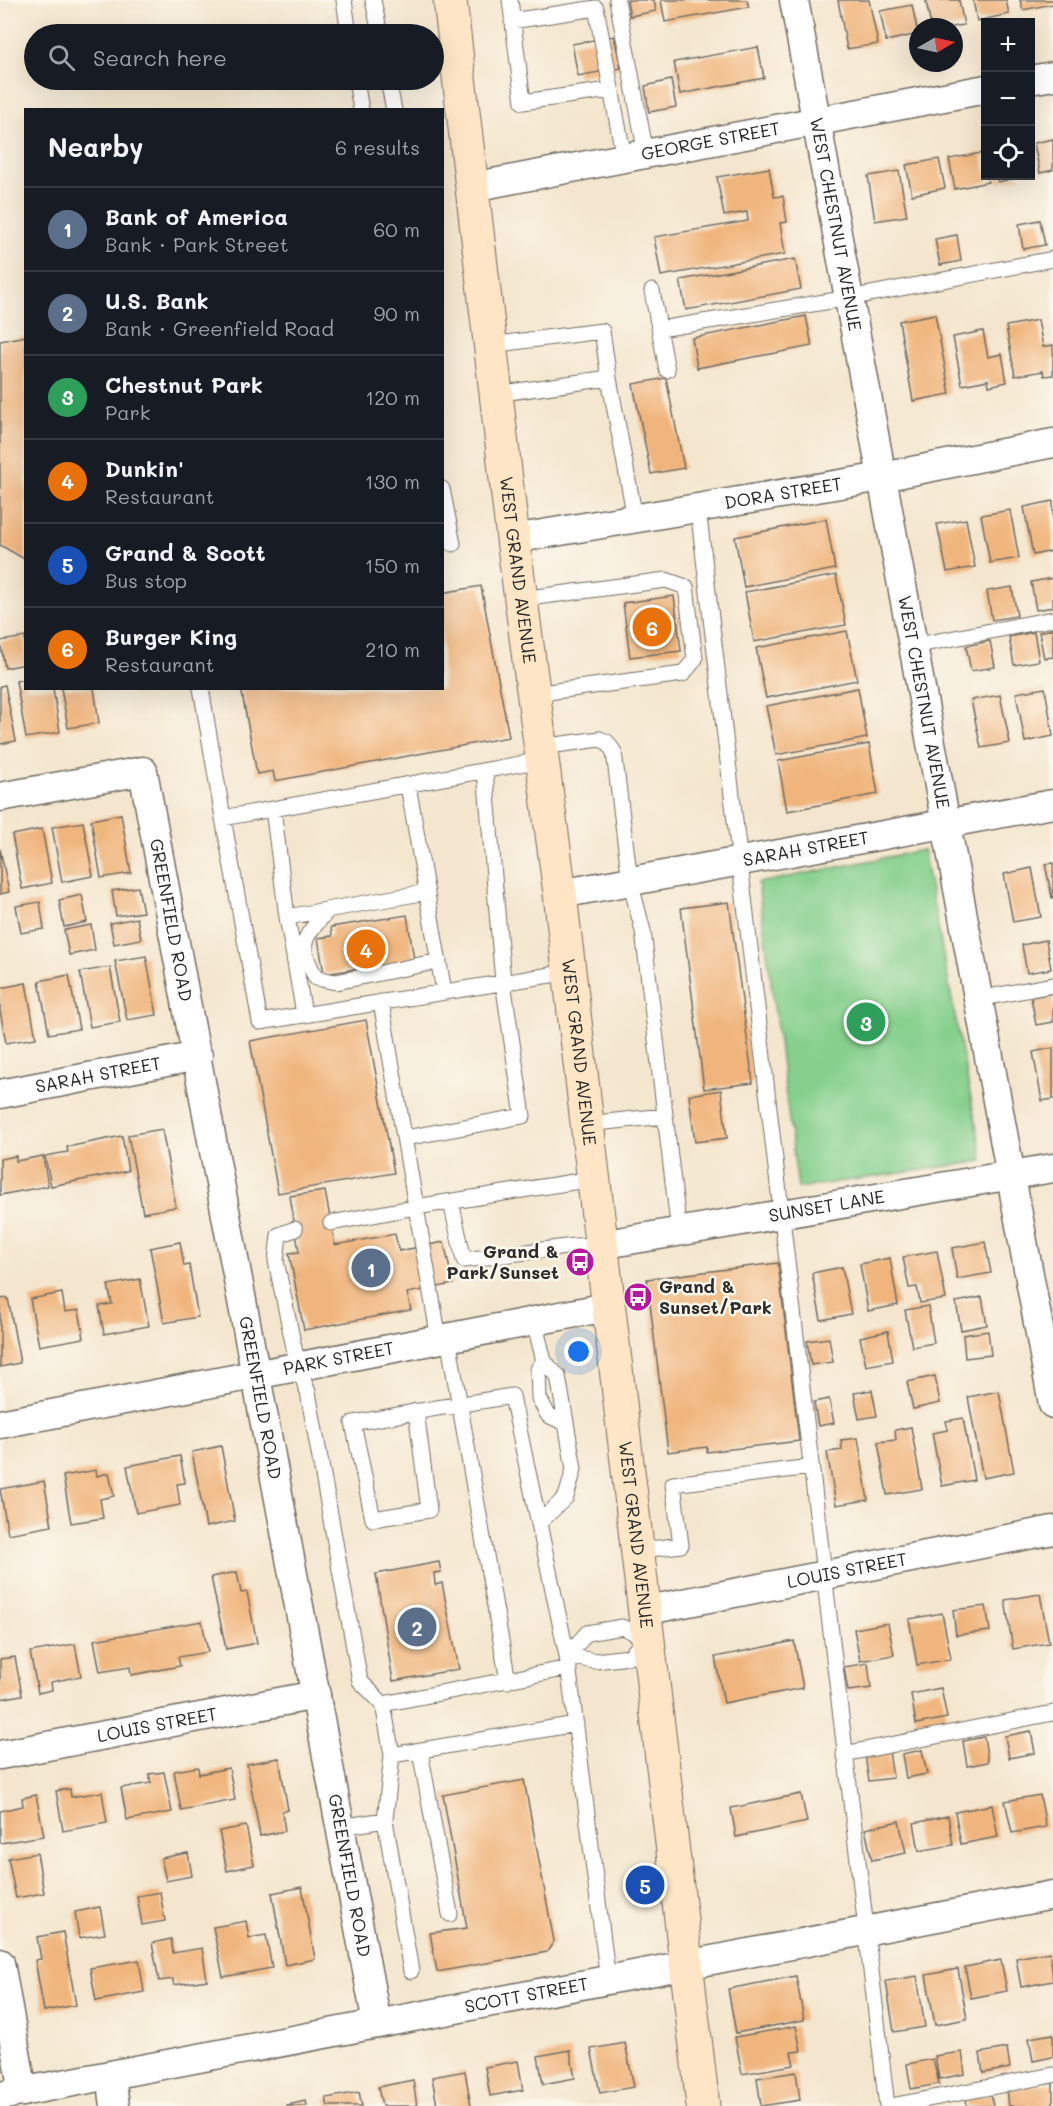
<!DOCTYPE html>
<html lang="en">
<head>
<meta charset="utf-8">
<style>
	:root { --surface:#171b24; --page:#242831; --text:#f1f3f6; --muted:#9ea1a6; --line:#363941; --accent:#d690ce }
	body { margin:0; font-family:Mali,sans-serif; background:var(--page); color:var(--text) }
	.controls { position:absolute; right:18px; top:18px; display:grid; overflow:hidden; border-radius:0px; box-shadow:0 6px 24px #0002 }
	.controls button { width:54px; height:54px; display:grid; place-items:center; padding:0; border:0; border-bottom:2px solid var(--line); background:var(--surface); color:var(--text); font:30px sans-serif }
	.compass { position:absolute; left:909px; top:18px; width:54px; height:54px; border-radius:50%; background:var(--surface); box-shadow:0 6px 24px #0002; rotate:81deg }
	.you { position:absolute; left:579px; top:1352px; width:21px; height:21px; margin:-15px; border:4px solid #fff; border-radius:50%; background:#1a73e8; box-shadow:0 0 0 9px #1a73e833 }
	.badge { display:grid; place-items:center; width:39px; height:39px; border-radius:50%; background:var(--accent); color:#fff; font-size:20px; font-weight:700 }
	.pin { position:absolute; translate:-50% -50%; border:3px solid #fff; box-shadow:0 2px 6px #0006 }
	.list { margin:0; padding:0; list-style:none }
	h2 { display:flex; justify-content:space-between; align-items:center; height:78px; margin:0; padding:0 24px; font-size:26px }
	h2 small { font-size:20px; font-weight:400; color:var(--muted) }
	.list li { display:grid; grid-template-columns:39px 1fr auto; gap:18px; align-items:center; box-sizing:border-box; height:84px; padding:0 24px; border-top:2px solid var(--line) }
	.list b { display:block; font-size:22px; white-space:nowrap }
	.list p { margin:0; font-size:20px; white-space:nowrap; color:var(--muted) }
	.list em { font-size:20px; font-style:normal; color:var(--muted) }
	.icon { flex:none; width:33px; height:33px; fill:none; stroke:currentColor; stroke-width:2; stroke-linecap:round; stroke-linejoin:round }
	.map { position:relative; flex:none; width:1053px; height:2106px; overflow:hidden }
	.search { position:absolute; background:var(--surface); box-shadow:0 6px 24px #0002; left:24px; top:24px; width:420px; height:66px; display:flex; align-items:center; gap:15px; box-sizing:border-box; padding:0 21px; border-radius:33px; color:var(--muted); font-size:22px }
	.panel { position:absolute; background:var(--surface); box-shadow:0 6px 24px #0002; left:24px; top:108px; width:420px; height:582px; border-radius:0px }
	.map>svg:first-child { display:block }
	.green { fill:#86d08d; stroke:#587e5c; stroke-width:1.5 }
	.building { fill:#f0b57d }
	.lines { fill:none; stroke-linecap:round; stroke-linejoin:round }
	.lane-casing { stroke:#716c64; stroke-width:17 }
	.street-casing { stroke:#716c64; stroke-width:31 }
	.secondary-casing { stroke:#716c64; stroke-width:35 }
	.lane { stroke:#fff; stroke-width:15 }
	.street { stroke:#fff; stroke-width:28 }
	.secondary { stroke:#fde5c5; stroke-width:33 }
	.labels { text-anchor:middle; stroke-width:5; stroke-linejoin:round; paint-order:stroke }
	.street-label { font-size:18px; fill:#2b2b2b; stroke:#fbf7ec }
	.poi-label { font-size:18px; font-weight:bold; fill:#2b2b2b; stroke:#fbf7ec; text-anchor:end }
</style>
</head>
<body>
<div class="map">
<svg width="1053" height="2106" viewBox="0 0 1053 2106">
	<rect width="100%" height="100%" fill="#fbf7ec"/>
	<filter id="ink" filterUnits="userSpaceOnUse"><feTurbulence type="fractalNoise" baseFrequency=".0167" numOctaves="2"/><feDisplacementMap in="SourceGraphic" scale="12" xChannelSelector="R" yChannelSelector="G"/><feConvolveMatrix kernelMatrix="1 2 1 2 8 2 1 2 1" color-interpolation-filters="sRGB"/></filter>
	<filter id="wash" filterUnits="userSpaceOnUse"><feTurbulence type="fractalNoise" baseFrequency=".008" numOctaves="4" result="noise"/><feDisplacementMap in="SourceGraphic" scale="24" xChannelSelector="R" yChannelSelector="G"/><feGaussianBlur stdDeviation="1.35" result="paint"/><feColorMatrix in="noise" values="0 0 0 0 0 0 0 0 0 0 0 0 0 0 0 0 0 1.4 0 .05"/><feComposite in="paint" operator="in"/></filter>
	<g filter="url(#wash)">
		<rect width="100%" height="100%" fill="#f4e6ce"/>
		<!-- green -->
		<path class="green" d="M923,850L983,1161L798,1188L758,883Z"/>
		<g id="blocks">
			<!-- building -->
			<path class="building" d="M627,0H654L656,11L630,16Z
				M661,0H747L749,7L665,22Z
				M838,0H869L878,44L847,49Z
				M932,0H959L964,25L952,27H931L926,1Z
				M973,0H1006L1009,14L977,21Z
				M1020,0H1053V4L1023,10Z
				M912,5L918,34L886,41L880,11Z
				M614,36L621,68L578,76L572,44Z
				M758,47L764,78L680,94L674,62Z
				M671,80L676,107L649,112L645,86Z
				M1053,139V170L1040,173L1034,143Z
				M981,153L988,182L955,189L949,159Z
				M939,159L945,188L912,195L906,165Z
				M769,168L774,197L783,196L787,222L780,223L785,254L661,276L654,237L748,221L747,212L724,216L717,177Z
				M899,171L907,216L875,221L868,176Z
				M996,176H1022V177L998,182Z
				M1040,220L1045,245L1023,249L1019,224Z
				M957,235L961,261L940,265L935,239Z
				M795,259L801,289L686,310L680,280Z
				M935,314L950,394L913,401L899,321Z
				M806,316L812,346L697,368L692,338Z
				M1038,320L1043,347L1053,345V375L1044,376L1043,371L1015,376L1006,326Z
				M983,331L988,357L1002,354L1007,382L989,386L988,380L962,385L953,337Z
				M26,336V560L0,545V341Z
				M666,378L684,468L651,474L633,384Z
				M1053,501V551L1033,555L1024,507Z
				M1010,510L1019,558L990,563L981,515Z
				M826,519L835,569L744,587L735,537Z
				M966,519L975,567L947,572L937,524Z
				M836,575L846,625L754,642L745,592Z
				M1053,578V607L1036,610L1031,582Z
				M481,586L509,737L275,781L273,771L257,774L241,688H442V593Z
				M1012,587L1017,616L992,620L987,591Z
				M674,596L681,651L630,657L623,603Z
				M1053,629V657L1044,658L1039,632Z
				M847,631L857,680L766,698L756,648Z
				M1034,632L1039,661L1014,665L1009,637Z
				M25,637L26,664L5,668L0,641Z
				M990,641L995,667L971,671L966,646Z
				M26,679V688H53L60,732L26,738L16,681Z
				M5,685L16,741L0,744V686Z
				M61,688H94L99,723L68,728Z
				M858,688L867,738L776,755L766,706Z
				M1045,688L1053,736L1025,742L1016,693Z
				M1000,695L1010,743L981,748L971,700Z
				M869,744L878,794L787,811L778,761Z
				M121,814L131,873L101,878L91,820Z
				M83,822L93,876L62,882L52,827Z
				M42,829L52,883L22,889L12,835Z
				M0,849L9,892L0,894Z
				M1053,863V898H1052L1045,864Z
				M1032,868L1041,917L1013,922L1004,874Z
				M138,887L143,912L116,916L112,891Z
				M82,895L87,922L64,927L59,900Z
				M40,902L44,929L21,933L16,906Z
				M729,902L753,1083L704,1089L681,908Z
				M407,915L414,960L324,974L318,938L332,936L331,927Z
				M137,918L141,939L114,944L110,923Z
				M91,925L95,950L69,955L64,930Z
				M1046,940L1051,969L1027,973L1022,945Z
				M146,956L157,1015L127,1020L115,961Z
				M110,967L120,1022L90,1027L80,972Z
				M69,975L79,1029L49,1034L39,981Z
				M26,983L36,1038L6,1043L0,1011V988Z
				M1053,993V1022L1036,1025L1031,997Z
				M366,1020L394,1173L278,1193L250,1041Z
				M1053,1048V1099L1042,1101L1033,1052Z
				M721,1090L727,1138L695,1142L689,1095Z
				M162,1129L176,1207L143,1213L128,1135Z
				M122,1136L128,1171L51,1186L45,1156L68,1152L67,1147Z
				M16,1156V1161L43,1156L48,1186L0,1195V1159Z
				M325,1191L335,1245L395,1234L399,1251L444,1242L453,1284L407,1293L411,1310L304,1330L289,1253L299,1252L290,1196Z
				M180,1242L184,1266L189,1265L198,1317L164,1323L150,1248Z
				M985,1242L991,1273L957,1279L952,1248Z
				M937,1251L946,1299L920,1303L917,1287L909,1288L903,1257Z
				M890,1258L898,1305L868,1311L860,1264Z
				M778,1263L799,1441L707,1452V1447L668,1452L647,1279Z
				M842,1267L851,1314L821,1320L812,1273Z
				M140,1279L149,1326L104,1334L99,1306L112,1304L108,1285Z
				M62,1293L65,1312L79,1310L84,1338L39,1346L30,1299Z
				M982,1297L987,1325L961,1330L956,1302Z
				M8,1298L20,1363L0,1367V1299Z
				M928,1306L934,1343L912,1347L905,1310Z
				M888,1331L893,1361L866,1366L860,1337Z
				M988,1331L991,1355L965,1358L963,1335Z
				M829,1338L833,1362L811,1365L807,1341Z
				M935,1376L940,1403L913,1409L907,1382Z
				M872,1390L877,1416L859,1419L854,1393Z
				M999,1391L1014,1472L983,1478L968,1397Z
				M829,1399L834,1423L818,1426L814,1402Z
				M963,1418L974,1480L942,1486L932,1433L948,1430L946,1421Z
				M911,1427L922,1489L887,1495L878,1442L896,1440L895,1430Z
				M858,1438L868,1500L836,1505L827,1452L842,1450L841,1440Z
				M221,1446L235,1521L206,1527L192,1452Z
				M180,1456L185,1483L177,1484L180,1505L136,1513L127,1466Z
				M96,1470L97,1476L109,1473L114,1496L100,1499L103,1518L71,1523L63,1476Z
				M44,1481L52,1526L8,1534L0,1489Z
				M439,1562L441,1572L434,1573L435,1585L442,1583L459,1669L393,1681L376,1574Z
				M237,1572L241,1593L247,1592L257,1643L226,1649L211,1577Z
				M1040,1594L1049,1643L1013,1649L1005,1600Z
				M986,1606L990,1631L956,1635L953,1610Z
				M942,1613L951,1659L917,1665L909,1619Z
				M202,1621L208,1652L178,1657L180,1666L131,1675L130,1667L100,1672L94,1640Z
				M888,1623L894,1655L860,1661L854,1629Z
				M794,1641L803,1688L724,1703L715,1657Z
				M75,1644L81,1676L51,1682L52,1690L38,1693L30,1652Z
				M15,1657L22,1695L0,1699V1659Z
				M868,1663L871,1688L848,1691L844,1667Z
				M941,1688L947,1718L916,1724L911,1694Z
				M1031,1731L1035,1753L1009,1758L1005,1736Z
				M984,1737L988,1762L967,1766L963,1741Z
				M922,1750L927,1774L906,1778L902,1754Z
				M889,1751L893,1778L869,1781L865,1755Z
				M279,1758L288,1810L282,1811L285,1831L260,1836L247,1764Z
				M198,1767L199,1774L229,1768L235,1800L181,1810L174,1771Z
				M164,1772L172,1812L127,1820L121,1788L151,1783L149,1774Z
				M524,1780L554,1941L547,1952L437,1972L430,1933L467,1928L443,1795Z
				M70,1789L71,1797L102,1792L107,1823L63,1831L56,1791Z
				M801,1794L807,1822L736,1837L731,1808Z
				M36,1795L44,1836L0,1843V1811L23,1806L22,1798Z
				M1040,1795L1046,1827L1012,1833L1005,1801Z
				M992,1805L998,1837L961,1844L955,1812Z
				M948,1816L953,1845L919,1851L914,1823Z
				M899,1821L906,1853L872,1860L865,1829Z
				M246,1826L254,1865L227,1871L219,1831Z
				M37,1853L44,1893L16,1898L8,1858Z
				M188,1853L192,1876L166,1881L161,1858Z
				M302,1887L315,1959L285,1965L272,1893Z
				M160,1892L165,1921L142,1925L137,1896Z
				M100,1907L105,1934L79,1938L75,1912Z
				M246,1921L249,1938L266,1935L272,1968L223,1977L213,1927Z
				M63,1932L76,2005L44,2011L35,1960L41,1959L37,1937Z
				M171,1939L173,1953L202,1948L207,1980L174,1985L173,1979L159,1981L152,1943Z
				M1050,1952L1053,1981L1021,1987L1016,1958Z
				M139,1960L144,1992L96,2001L90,1968Z
				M1001,1960L1007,1991L971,1998L965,1967Z
				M958,1969L967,2019L935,2025L926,1975Z
				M796,1976L804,2020L736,2033L728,1989Z
				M917,1976L925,2027L894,2032L886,1981Z
				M796,2026L801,2051L791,2052L794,2065L742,2074L735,2037Z
				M1053,2034V2057L1033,2061L1029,2038Z
				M625,2043L634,2087L600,2093L591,2049Z
				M1007,2048L1010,2068L983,2073L980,2053Z
				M570,2050L575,2078L543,2084L538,2056Z
				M962,2052L965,2074L939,2079L935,2056Z
				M933,2059L939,2084L911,2089L907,2064Z
				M518,2061L523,2090L490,2096L485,2067Z
				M465,2071L471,2106H437L432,2077Z
				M796,2072L800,2100L761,2106L757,2078Z
				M413,2080L417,2106H382L378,2087Z
				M1053,2083V2106H1009L1007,2089Z
				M359,2092L362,2106H328L326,2098Z
				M991,2094L993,2106H967L966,2099Z
				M306,2101L307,2106H287V2105Z"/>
		</g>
	</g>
	<g filter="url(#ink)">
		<use href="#blocks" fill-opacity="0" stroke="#716c64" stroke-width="1.5"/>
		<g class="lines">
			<!-- lane casing -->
			<g class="lane-casing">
				<path id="lane" d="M344,0L349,34
					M373,0L380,34
					M510,0L523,102L610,90
					M617,0L646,154
					M512,21L596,8L624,158
					M356,80L361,110
					M388,80L394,110
					M652,291L667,370
					M660,329L849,298L1053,259
					M490,345L602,331L609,378L496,394
					M609,378L635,518
					M442,489L453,544
					M698,508L887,2106
					M521,599L666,580L686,587L695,659L683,674L533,694
					M913,646L1053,619
					M201,688L223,818L542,760
					M541,747L600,739L607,742L614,752L630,881L643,931L679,1232
					M408,785L444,992
					M273,809L287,917L304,1014
					M223,818L260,1022L569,972
					M328,910C304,938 296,942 316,978L336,982L439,961
					M287,917L427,892
					M978,999L1053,985
					M381,1002L416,1207L592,1179
					M586,1124L665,1116
					M405,1138L523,1116L503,982L485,771
					M451,1202L464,1260L574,1246L600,1245
					M331,1223L416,1207L439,1339
					M295,1229L279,1235L276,1261L298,1367L308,1392L360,1681L383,1704L392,1755L576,1724
					M534,1321L544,1361L558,1376L574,1469L566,1497L539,1523
					M448,1338L508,1681
					M544,1361L538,1369L539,1398L548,1415L565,1423
					M416,1411L429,1510L373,1519L353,1423C406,1413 459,1404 512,1396L567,1656L608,1980
					M636,1551L681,1545L673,1484L811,1467
					M622,1627L646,1638L629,1657L595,1661L567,1656L587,1633Z
					M383,1704L569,1668
					M420,1751L450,1914
					M844,1754L1053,1713
					M392,1755L385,1820L411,1971
					M341,1827L385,1820
					M891,2106L1053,2075"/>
			</g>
			<!-- street casing -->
			<g class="street-casing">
				<g id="street">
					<path id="s1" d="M794,0L1053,1404"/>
					<path d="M1030,80L1053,76"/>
					<path id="s2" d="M472,187L986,89"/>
					<path id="s3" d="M513,539L882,477L1053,443"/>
					<path id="s4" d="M0,797L143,771L377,2024"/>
					<path id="s5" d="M560,894L1053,804"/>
					<path id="s6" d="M0,1094L198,1056"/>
					<path id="s7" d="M600,1245L1053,1168"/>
					<path id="s8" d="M0,1424L607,1307"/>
					<path id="s9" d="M643,1611L1053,1530"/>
					<path id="s10" d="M0,1755L316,1695"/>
					<path d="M0,1963L23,2092"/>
					<path d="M111,2075L115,2106"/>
					<path id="s11" d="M0,2096L1053,1895"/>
				</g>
			</g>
			<!-- secondary casing -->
			<g class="secondary-casing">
				<g id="secondary">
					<path id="s12" d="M450,0L513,539L560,894L703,2106"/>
				</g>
			</g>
			<!-- lane -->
			<use href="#lane" class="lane"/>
			<!-- street -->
			<use href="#street" class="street"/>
			<!-- secondary -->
			<use href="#secondary" class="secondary"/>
		</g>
	</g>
	<!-- icons -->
	<defs>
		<g id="bus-disc" transform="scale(1.5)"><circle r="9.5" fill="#b5179e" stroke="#fbf7ec"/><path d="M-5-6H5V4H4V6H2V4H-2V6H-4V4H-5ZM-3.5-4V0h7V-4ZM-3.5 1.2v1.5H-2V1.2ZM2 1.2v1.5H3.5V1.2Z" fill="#fff"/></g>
	</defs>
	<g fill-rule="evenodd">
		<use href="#bus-disc" x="580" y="1262"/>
		<use href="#bus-disc" x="638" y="1297"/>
	</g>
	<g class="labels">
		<!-- street labels -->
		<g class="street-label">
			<text dy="6" stroke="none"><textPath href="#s2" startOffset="243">GEORGE STREET</textPath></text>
			<text dy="6" stroke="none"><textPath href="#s1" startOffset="228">WEST CHESTNUT AVENUE</textPath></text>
			<text dy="6" stroke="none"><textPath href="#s3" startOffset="274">DORA STREET</textPath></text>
			<text dy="6" stroke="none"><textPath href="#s12" startOffset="574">WEST GRAND AVENUE</textPath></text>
			<text dy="6" stroke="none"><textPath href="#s1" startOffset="714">WEST CHESTNUT AVENUE</textPath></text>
			<text dy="6" stroke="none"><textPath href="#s5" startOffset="250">SARAH STREET</textPath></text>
			<text dy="6" stroke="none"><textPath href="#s4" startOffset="297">GREENFIELD ROAD</textPath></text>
			<text dy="6" stroke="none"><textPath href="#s12" startOffset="1060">WEST GRAND AVENUE</textPath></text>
			<text dy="6" stroke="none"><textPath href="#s6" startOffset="100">SARAH STREET</textPath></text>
			<text dy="6" stroke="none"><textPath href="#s7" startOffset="230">SUNSET LANE</textPath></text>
			<text dy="6" stroke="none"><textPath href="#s8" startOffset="345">PARK STREET</textPath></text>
			<text dy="6" stroke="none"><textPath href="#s4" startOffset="783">GREENFIELD ROAD</textPath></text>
			<text dy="6" stroke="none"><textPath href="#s12" startOffset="1546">WEST GRAND AVENUE</textPath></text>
			<text dy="6" stroke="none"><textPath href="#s9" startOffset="208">LOUIS STREET</textPath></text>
			<text dy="6" stroke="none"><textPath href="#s10" startOffset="160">LOUIS STREET</textPath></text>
			<text dy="6" stroke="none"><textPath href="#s4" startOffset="1269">GREENFIELD ROAD</textPath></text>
			<text dy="6" stroke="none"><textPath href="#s11" startOffset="536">SCOTT STREET</textPath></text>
		</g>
		<!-- poi labels -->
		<g class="poi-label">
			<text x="559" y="1258">Grand &amp;<tspan x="559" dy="21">Park/Sunset</tspan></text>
			<text x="659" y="1293" text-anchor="start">Grand &amp;<tspan x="659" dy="21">Sunset/Park</tspan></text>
		</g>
	</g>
</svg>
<div class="controls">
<button>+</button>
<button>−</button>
<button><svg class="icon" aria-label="locate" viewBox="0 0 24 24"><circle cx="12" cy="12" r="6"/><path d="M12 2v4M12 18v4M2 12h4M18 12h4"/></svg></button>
</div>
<svg class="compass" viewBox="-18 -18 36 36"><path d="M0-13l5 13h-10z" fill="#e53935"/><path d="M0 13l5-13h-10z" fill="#9ea1a6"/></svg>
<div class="you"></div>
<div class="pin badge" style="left:371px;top:1268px;background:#5c6f8a">1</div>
<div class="pin badge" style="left:417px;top:1627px;background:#5c6f8a">2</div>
<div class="pin badge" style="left:866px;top:1022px;background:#2e9e5b">3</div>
<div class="pin badge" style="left:366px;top:949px;background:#e8710a">4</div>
<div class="pin badge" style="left:645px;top:1885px;background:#1a4fb4">5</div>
<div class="pin badge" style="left:652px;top:627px;background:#e8710a">6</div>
<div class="search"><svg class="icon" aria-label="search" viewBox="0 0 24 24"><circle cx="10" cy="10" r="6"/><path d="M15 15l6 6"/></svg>Search here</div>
<section class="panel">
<h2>Nearby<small>6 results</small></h2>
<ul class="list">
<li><span class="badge" style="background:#5c6f8a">1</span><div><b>Bank of America</b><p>Bank · Park Street</p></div><em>60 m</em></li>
<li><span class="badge" style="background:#5c6f8a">2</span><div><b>U.S. Bank</b><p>Bank · Greenfield Road</p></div><em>90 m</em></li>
<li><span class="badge" style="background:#2e9e5b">3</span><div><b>Chestnut Park</b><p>Park</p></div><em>120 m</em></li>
<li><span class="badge" style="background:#e8710a">4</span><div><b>Dunkin'</b><p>Restaurant</p></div><em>130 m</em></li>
<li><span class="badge" style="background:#1a4fb4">5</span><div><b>Grand &amp; Scott</b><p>Bus stop</p></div><em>150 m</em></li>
<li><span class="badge" style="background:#e8710a">6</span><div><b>Burger King</b><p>Restaurant</p></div><em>210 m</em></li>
</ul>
</section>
</div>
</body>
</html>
